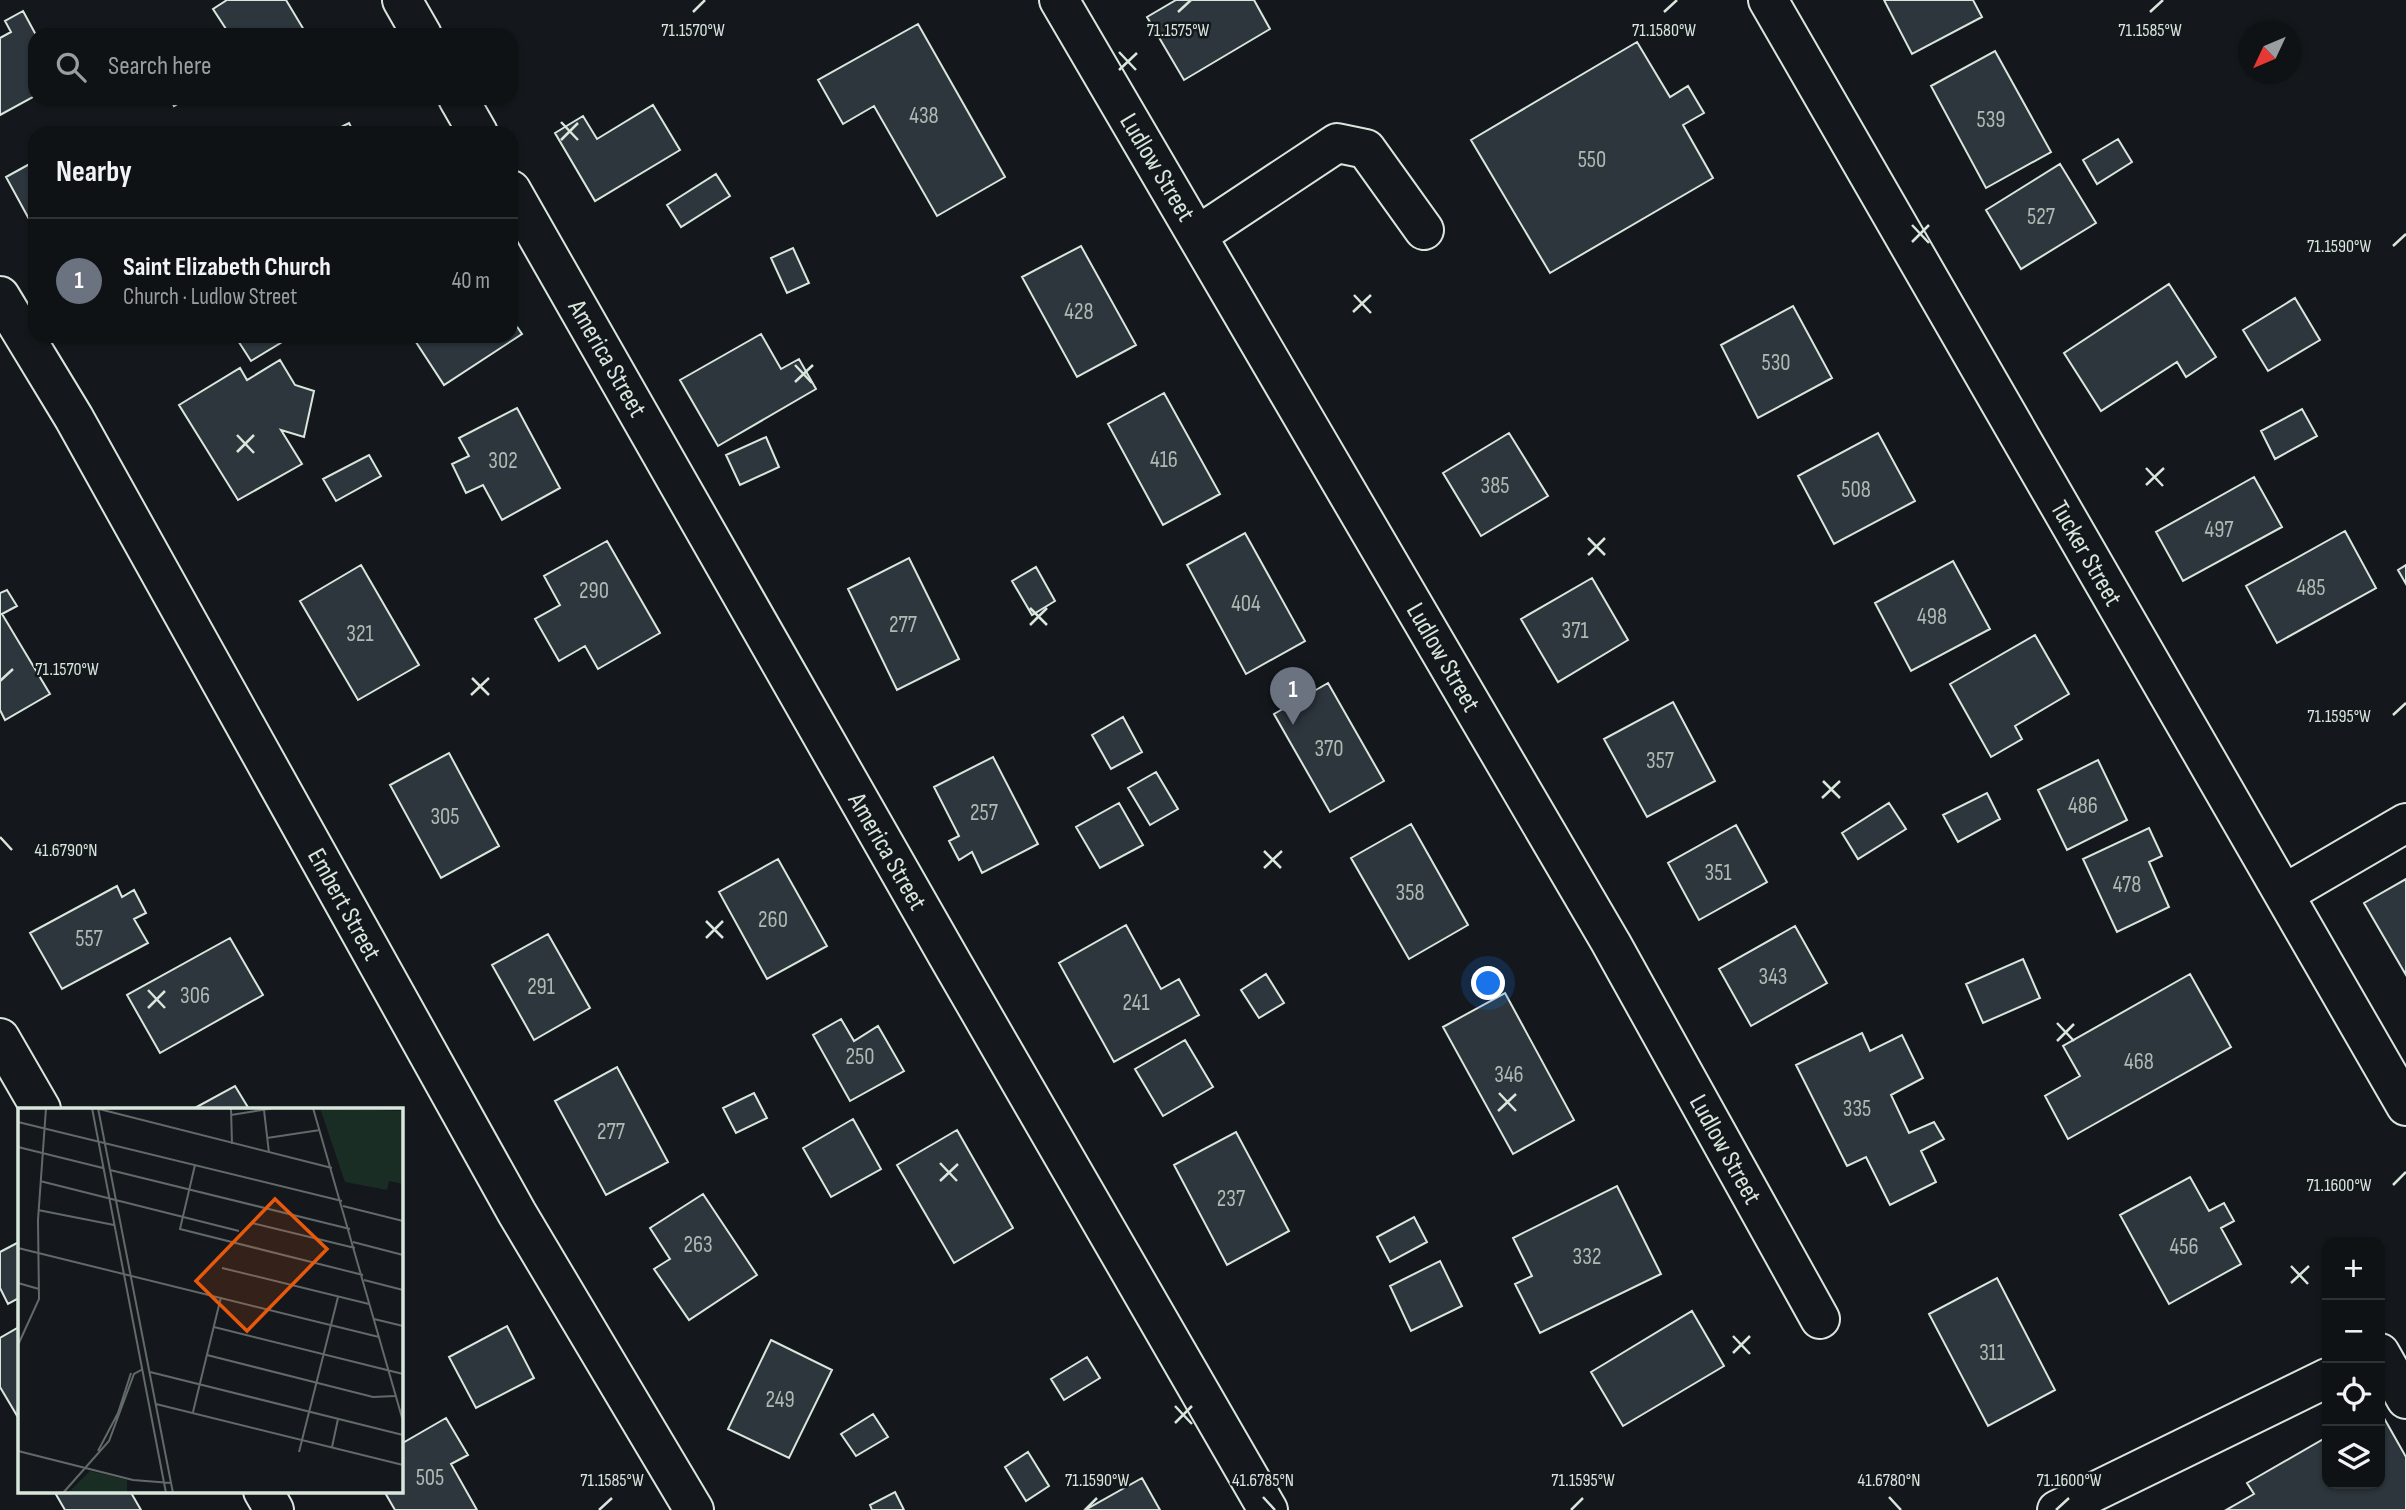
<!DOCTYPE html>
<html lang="en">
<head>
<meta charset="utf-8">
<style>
	:root { --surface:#0f1215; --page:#181b1e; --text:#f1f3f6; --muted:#9b9ea0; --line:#2f3234; --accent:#0b8043 }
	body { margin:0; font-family:"Sofia Sans Condensed",sans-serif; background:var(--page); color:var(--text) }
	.controls { position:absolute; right:21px; bottom:21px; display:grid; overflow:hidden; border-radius:14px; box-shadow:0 2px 5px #0004 }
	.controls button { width:63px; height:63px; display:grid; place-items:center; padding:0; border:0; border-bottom:2px solid var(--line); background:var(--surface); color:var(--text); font:35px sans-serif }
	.compass { position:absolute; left:2238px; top:21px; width:63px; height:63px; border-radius:50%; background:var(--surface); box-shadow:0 2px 5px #0004; rotate:226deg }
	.you { position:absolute; left:1489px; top:984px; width:24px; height:24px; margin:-18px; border:5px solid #fff; border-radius:50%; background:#1a73e8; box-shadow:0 0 0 10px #1a73e833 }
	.badge { display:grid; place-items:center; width:46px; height:46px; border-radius:50%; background:var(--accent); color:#fff; font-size:23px; font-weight:700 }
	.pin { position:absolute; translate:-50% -58px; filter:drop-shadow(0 2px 4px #0008) }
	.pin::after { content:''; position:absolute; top:37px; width:24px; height:21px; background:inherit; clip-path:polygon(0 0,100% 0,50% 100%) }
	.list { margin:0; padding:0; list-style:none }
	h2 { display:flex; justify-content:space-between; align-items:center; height:91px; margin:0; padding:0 28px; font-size:30px }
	h2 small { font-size:23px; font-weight:400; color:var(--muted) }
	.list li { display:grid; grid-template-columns:46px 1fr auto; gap:21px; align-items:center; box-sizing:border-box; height:126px; padding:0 28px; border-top:2px solid var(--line) }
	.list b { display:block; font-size:26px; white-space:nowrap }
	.list p { margin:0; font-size:23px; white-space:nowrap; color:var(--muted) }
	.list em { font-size:23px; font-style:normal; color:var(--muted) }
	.icon { flex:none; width:38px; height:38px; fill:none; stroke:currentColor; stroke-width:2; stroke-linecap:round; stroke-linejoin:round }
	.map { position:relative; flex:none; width:2406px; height:1510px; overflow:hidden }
	.search { position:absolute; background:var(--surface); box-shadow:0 2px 5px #0004; left:28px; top:28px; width:490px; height:77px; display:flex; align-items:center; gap:18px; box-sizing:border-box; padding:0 24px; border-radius:21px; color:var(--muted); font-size:26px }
	.panel { position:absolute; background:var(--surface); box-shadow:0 2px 5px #0004; left:28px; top:126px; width:490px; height:217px; border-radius:21px }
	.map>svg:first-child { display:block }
	.building { fill:#2c363c; stroke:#d8e6dc; stroke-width:2 }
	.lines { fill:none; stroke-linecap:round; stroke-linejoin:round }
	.minor-casing { stroke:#d8e6dc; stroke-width:42 }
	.minor { stroke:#14181c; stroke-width:38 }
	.ticks { fill:none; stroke:#d8e6dc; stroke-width:2.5 }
	.labels { text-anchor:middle; stroke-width:5; stroke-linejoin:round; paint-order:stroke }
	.number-label { font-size:23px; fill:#adbab4 }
	.street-label { font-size:26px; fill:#d8e6dc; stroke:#14181c }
	.inset-road { fill:none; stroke:#626a69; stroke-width:2 }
	.view { fill:#e8590c; fill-opacity:0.15; stroke:#e8590c; stroke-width:3.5 }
	.inset-edge { fill:none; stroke:#d8e6dc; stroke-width:3.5 }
	.ticks-label { font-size:18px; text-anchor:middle; fill:#d8e6dc; stroke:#14181c; stroke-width:5; stroke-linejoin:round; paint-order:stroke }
</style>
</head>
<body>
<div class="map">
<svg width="2406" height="1510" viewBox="0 0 2406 1510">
	<rect width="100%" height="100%" fill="#14181c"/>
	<!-- building -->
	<path class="building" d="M227,0H286L307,35H230L213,9Z
		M1176,0H1254L1270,29L1184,80L1147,17Z
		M1884,0H1973L1982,17L1912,54Z
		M23,11L36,35L35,96L0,115V38L11,32L5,21Z
		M918,24L1005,177L937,216L874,106L843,124L818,80Z
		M1637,42L1670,97L1688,86L1704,113L1683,125L1713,178L1550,273L1471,140Z
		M1995,51L2051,152L1986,188L1931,86Z
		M170,98H187L174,106Z
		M653,105L680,150L595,201L555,133L583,116L597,139Z
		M349,123L354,133H329Z
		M2118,139L2132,162L2097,184L2083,160Z
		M35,161V230L6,177Z
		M2060,164L2096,223L2021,269L1986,210Z
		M716,174L730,196L681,227L667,205Z
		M1081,246L1136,345L1077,377L1022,277Z
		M793,248L809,283L787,293L771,258Z
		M2169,284L2216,357L2186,377L2177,362L2101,411L2064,353Z
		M2295,298L2320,340L2268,371L2243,330Z
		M1793,306L1832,378L1758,418L1721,345Z
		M511,318L522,334L444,385L412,336H511Z
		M761,334L781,369L799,359L816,389L718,446L680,380Z
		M235,336H292L251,361Z
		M280,360L295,385L314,391L304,437L281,430L302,464L238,500L179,405L240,368L247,380Z
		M1164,393L1220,494L1163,525L1108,424Z
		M517,408L560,488L502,520L483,485L466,493L452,464L469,456L459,438Z
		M2302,409L2317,436L2275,459L2261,431Z
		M1509,433L1548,496L1481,536L1443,473Z
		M1878,433L1915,501L1834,544L1798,476Z
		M766,437L779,467L740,485L726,455Z
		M369,455L381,476L336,501L323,479Z
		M2254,477L2282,527L2183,581L2156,532Z
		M2345,531L2376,588L2277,643L2246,586Z
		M1245,533L1305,641L1246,674L1187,565Z
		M607,541L660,633L598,669L585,646L559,661L535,619L560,605L544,576Z
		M909,558L959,659L897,690L848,589Z
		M1953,561L1990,629L1911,671L1875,603Z
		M361,565L419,665L358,700L300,601Z
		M2406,565V584L2398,570Z
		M1036,567L1055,601L1032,615L1012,581Z
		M1592,578L1628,640L1558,682L1521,619Z
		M7,590L17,606L2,614L50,694L5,720L0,710V593Z
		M2035,635L2069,694L2015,726L2022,739L1991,757L1950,684Z
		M1328,683L1384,781L1330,812L1274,714Z
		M1673,702L1715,781L1647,817L1604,739Z
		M1123,717L1142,752L1111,769L1092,735Z
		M449,753L499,846L441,878L390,785Z
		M993,757L1038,844L982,873L972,852L959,860L949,841L959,836L934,787Z
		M2098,760L2127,820L2067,850L2038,790Z
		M1156,772L1178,809L1150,825L1128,788Z
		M1987,793L2000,819L1958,842L1943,815Z
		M1119,803L1143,845L1100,868L1076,827Z
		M1889,803L1906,829L1858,859L1842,833Z
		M1411,824L1468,925L1409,959L1351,858Z
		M1736,825L1767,882L1699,920L1668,863Z
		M2149,828L2162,856L2149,862L2169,907L2117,932L2083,859Z
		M778,859L827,946L767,979L719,892Z
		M2406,879V975L2364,903Z
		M117,886L122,897L134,890L146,913L134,919L148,943L62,989L30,933Z
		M1126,925L1161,989L1179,979L1199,1015L1114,1062L1059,963Z
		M1795,926L1827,983L1751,1026L1719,969Z
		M548,934L590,1008L534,1040L492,965Z
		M230,938L263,995L160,1053L127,995Z
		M2023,959L2040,998L1983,1023L1966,984Z
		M1266,974L1284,1003L1259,1018L1241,990Z
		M2190,974L2231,1047L2068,1139L2045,1096L2080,1076L2063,1046Z
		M1505,993L1574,1120L1513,1154L1443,1027Z
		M841,1019L854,1041L878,1026L904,1071L850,1101L813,1035Z
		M1862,1033L1870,1051L1902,1035L1923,1078L1891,1095L1909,1133L1934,1122L1944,1139L1921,1151L1936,1182L1890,1205L1866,1157L1847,1166L1796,1065Z
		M1185,1040L1213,1087L1163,1116L1135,1069Z
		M617,1067L668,1162L606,1195L555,1101Z
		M235,1086L249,1109H193Z
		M754,1093L767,1118L736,1133L723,1108Z
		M853,1119L881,1169L831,1197L803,1148Z
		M957,1130L1013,1228L954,1263L897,1165Z
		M1236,1132L1289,1231L1227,1265L1174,1165Z
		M2190,1177L2209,1211L2224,1203L2234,1221L2221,1228L2241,1264L2169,1304L2120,1215Z
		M1617,1186L1661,1274L1540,1333L1515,1284L1532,1276L1513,1238Z
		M703,1194L757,1275L689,1320L654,1269L670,1259L650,1228Z
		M1414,1217L1427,1242L1390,1262L1377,1237Z
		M19,1242V1298L8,1304L0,1288V1252Z
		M1440,1261L1462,1306L1411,1331L1390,1286Z
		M1997,1278L2055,1390L1988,1426L1929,1314Z
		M1692,1311L1724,1366L1623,1426L1591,1372Z
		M507,1326L534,1378L476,1408L449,1357Z
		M19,1327V1419L0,1387V1338Z
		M771,1340L832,1370L789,1458L728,1429Z
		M1087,1357L1100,1378L1064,1400L1051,1379Z
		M2380,1411L2406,1457V1510H2226L2254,1494L2247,1483L2327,1437V1484H2380Z
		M873,1414L888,1437L856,1456L841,1434Z
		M446,1418L468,1455L451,1464L477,1510H395L384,1491H401V1444Z
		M1028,1452L1049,1486L1026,1501L1005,1467Z
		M1142,1478L1160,1510H1085Z
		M54,1491H130L141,1510H65Z
		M895,1492L904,1510H872L870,1505Z"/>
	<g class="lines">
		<!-- minor casing -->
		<g class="minor-casing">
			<path id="minor" d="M402,0L422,35
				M1059,0L1611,943L1820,1319
				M1768,0L2406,1106
				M458,98L478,133
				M511,190L948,956L1268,1510
				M1198,235L1337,143L1366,149L1424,230
				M0,296L74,418L517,1213L694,1510
				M2284,894L2406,823
				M0,1038L41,1109
				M2380,1353L2406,1399
				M263,1491L274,1510
				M2057,1510L2327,1378"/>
		</g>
		<!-- minor -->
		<use href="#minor" class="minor"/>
	</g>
	<!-- ticks -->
	<path class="ticks" d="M693,12L705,0M1178,12L1191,0M1664,12L1677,0M2150,12L2163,0M1119,52L1136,70M1119,70L1137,53M561,122L578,140M561,140L578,123M1912,225L1929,243M1912,242L1929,225M2393,246L2406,234M1354,295L1371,313M1353,312L1371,295M795,365L812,383M795,382L813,365M237,435L254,453M237,452L254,435M2146,468L2163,486M2146,485L2164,468M1588,538L1605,555M1588,555L1605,538M1030,608L1047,625M1030,625L1047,608M472,678L489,695M0,681L13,669M471,695L489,678M2393,715L2406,703M1823,781L1840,798M1822,798L1840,781M0,837L12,850M1264,851L1281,868M1264,868L1282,851M706,921L723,938M706,938L723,921M148,990L165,1008M148,1008L165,991M2057,1023L2074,1041M2057,1041L2074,1024M1499,1093L1516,1111M1498,1111L1516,1094M940,1163L957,1181M940,1181L958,1164M2393,1185L2406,1172M2291,1266L2308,1284M2291,1283L2309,1266M1733,1336L1750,1354M1733,1353L1750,1336M1175,1406L1192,1424M1175,1423L1192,1406M1263,1497L1275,1510M1889,1497L1901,1510M599,1510L612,1498M1085,1510L1097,1498M1571,1510L1583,1498M2056,1510L2069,1498"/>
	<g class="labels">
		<!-- number labels -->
		<g class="number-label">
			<text x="924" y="123">438</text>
			<text x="1991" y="127">539</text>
			<text x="1592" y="167">550</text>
			<text x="2041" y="224">527</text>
			<text x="1079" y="319">428</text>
			<text x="1776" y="370">530</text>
			<text x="1164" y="467">416</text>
			<text x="503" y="468">302</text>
			<text x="1495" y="493">385</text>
			<text x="1856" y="497">508</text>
			<text x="2219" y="537">497</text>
			<text x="2311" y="595">485</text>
			<text x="594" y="598">290</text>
			<text x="1246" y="611">404</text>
			<text x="1932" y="624">498</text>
			<text x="903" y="632">277</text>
			<text x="1575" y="638">371</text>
			<text x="360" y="641">321</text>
			<text x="1329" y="756">370</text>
			<text x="1660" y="768">357</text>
			<text x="2083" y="813">486</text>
			<text x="984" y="820">257</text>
			<text x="445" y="824">305</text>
			<text x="1718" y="880">351</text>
			<text x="2127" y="892">478</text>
			<text x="1410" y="900">358</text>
			<text x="773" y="927">260</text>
			<text x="89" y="946">557</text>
			<text x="1773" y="984">343</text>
			<text x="541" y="994">291</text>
			<text x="195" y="1003">306</text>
			<text x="1136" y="1010">241</text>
			<text x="860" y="1064">250</text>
			<text x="2139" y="1069">468</text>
			<text x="1509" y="1082">346</text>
			<text x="1857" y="1116">335</text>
			<text x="611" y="1139">277</text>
			<text x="1231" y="1206">237</text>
			<text x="698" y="1252">263</text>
			<text x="2184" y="1254">456</text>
			<text x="1587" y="1264">332</text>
			<text x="1992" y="1360">311</text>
			<text x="780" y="1407">249</text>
			<text x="430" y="1485">505</text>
		</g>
		<!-- street labels -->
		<g class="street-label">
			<text transform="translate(1158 167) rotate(59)" y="9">Ludlow Street</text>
			<text transform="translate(608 358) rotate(60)" y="9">America Street</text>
			<text transform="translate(2087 553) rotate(60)" y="9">Tucker Street</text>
			<text transform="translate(1444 657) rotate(60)" y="9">Ludlow Street</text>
			<text transform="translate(888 851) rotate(60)" y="9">America Street</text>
			<text transform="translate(345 904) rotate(61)" y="9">Embert Street</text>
			<text transform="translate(1726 1149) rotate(61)" y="9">Ludlow Street</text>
		</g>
	</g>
	<!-- overview -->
	<g transform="translate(18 1108)">
		<rect width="385" height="385" fill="#14181c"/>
		<path d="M72,363L109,372V385H50Z" fill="#1a2d24"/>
		<path d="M302,0L385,3V76L371,73L369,82L327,74Z" fill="#1a2d24"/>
		<path class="inset-road" d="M74,0L148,385M80,0L155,385M213,0L214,36M295,0L385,313M81,1L314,60M246,2L251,45M213,7L257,0M0,14L324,93M249,30L302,22M0,39L85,60M177,57L162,121L345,167M92,62L332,121M22,73L221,123M325,98L385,113M20,102L96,117M234,115L337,140M335,134L385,147M0,140L361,229M204,160L351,196M346,172L385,182M0,175L21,181M356,211L385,218M196,219L385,266M0,237L21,191L20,112L28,0M189,247L355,289L377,288M132,264L385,327M138,296L385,357M175,304L203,189M314,339L320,311M0,343L115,372L153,375M80,343L100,305L113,265M281,344L320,189M45,385L91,333L116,266L125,261"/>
		<path class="view" d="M257,91L309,141L229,223L178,173Z"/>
		<rect width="385" height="385" class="inset-edge"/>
	</g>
	<g class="ticks-label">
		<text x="693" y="36">71.1570°W</text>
		<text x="1178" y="36">71.1575°W</text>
		<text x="1664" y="36">71.1580°W</text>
		<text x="2150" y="36">71.1585°W</text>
		<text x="2339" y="252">71.1590°W</text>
		<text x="67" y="675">71.1570°W</text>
		<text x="2339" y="722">71.1595°W</text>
		<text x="66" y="856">41.6790°N</text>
		<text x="2339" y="1191">71.1600°W</text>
		<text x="1263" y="1486">41.6785°N</text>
		<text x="1889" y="1486">41.6780°N</text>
		<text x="612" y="1486">71.1585°W</text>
		<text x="1097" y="1486">71.1590°W</text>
		<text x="1583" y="1486">71.1595°W</text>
		<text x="2069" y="1486">71.1600°W</text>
	</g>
</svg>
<div class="controls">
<button>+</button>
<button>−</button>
<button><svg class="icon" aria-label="locate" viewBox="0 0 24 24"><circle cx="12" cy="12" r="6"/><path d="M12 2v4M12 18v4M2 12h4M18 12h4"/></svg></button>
<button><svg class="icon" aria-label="layers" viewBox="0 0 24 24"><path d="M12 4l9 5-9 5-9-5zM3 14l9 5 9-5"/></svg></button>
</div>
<svg class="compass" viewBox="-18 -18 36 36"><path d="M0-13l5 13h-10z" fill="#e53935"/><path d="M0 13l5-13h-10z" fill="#9b9ea0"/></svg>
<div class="you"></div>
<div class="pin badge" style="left:1293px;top:725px;background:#6b7280">1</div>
<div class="search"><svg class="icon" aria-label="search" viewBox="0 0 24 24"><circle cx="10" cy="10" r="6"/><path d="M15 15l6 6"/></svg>Search here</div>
<section class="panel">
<h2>Nearby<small></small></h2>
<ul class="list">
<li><span class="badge" style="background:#6b7280">1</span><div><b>Saint Elizabeth Church</b><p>Church · Ludlow Street</p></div><em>40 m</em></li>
</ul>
</section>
</div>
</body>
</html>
